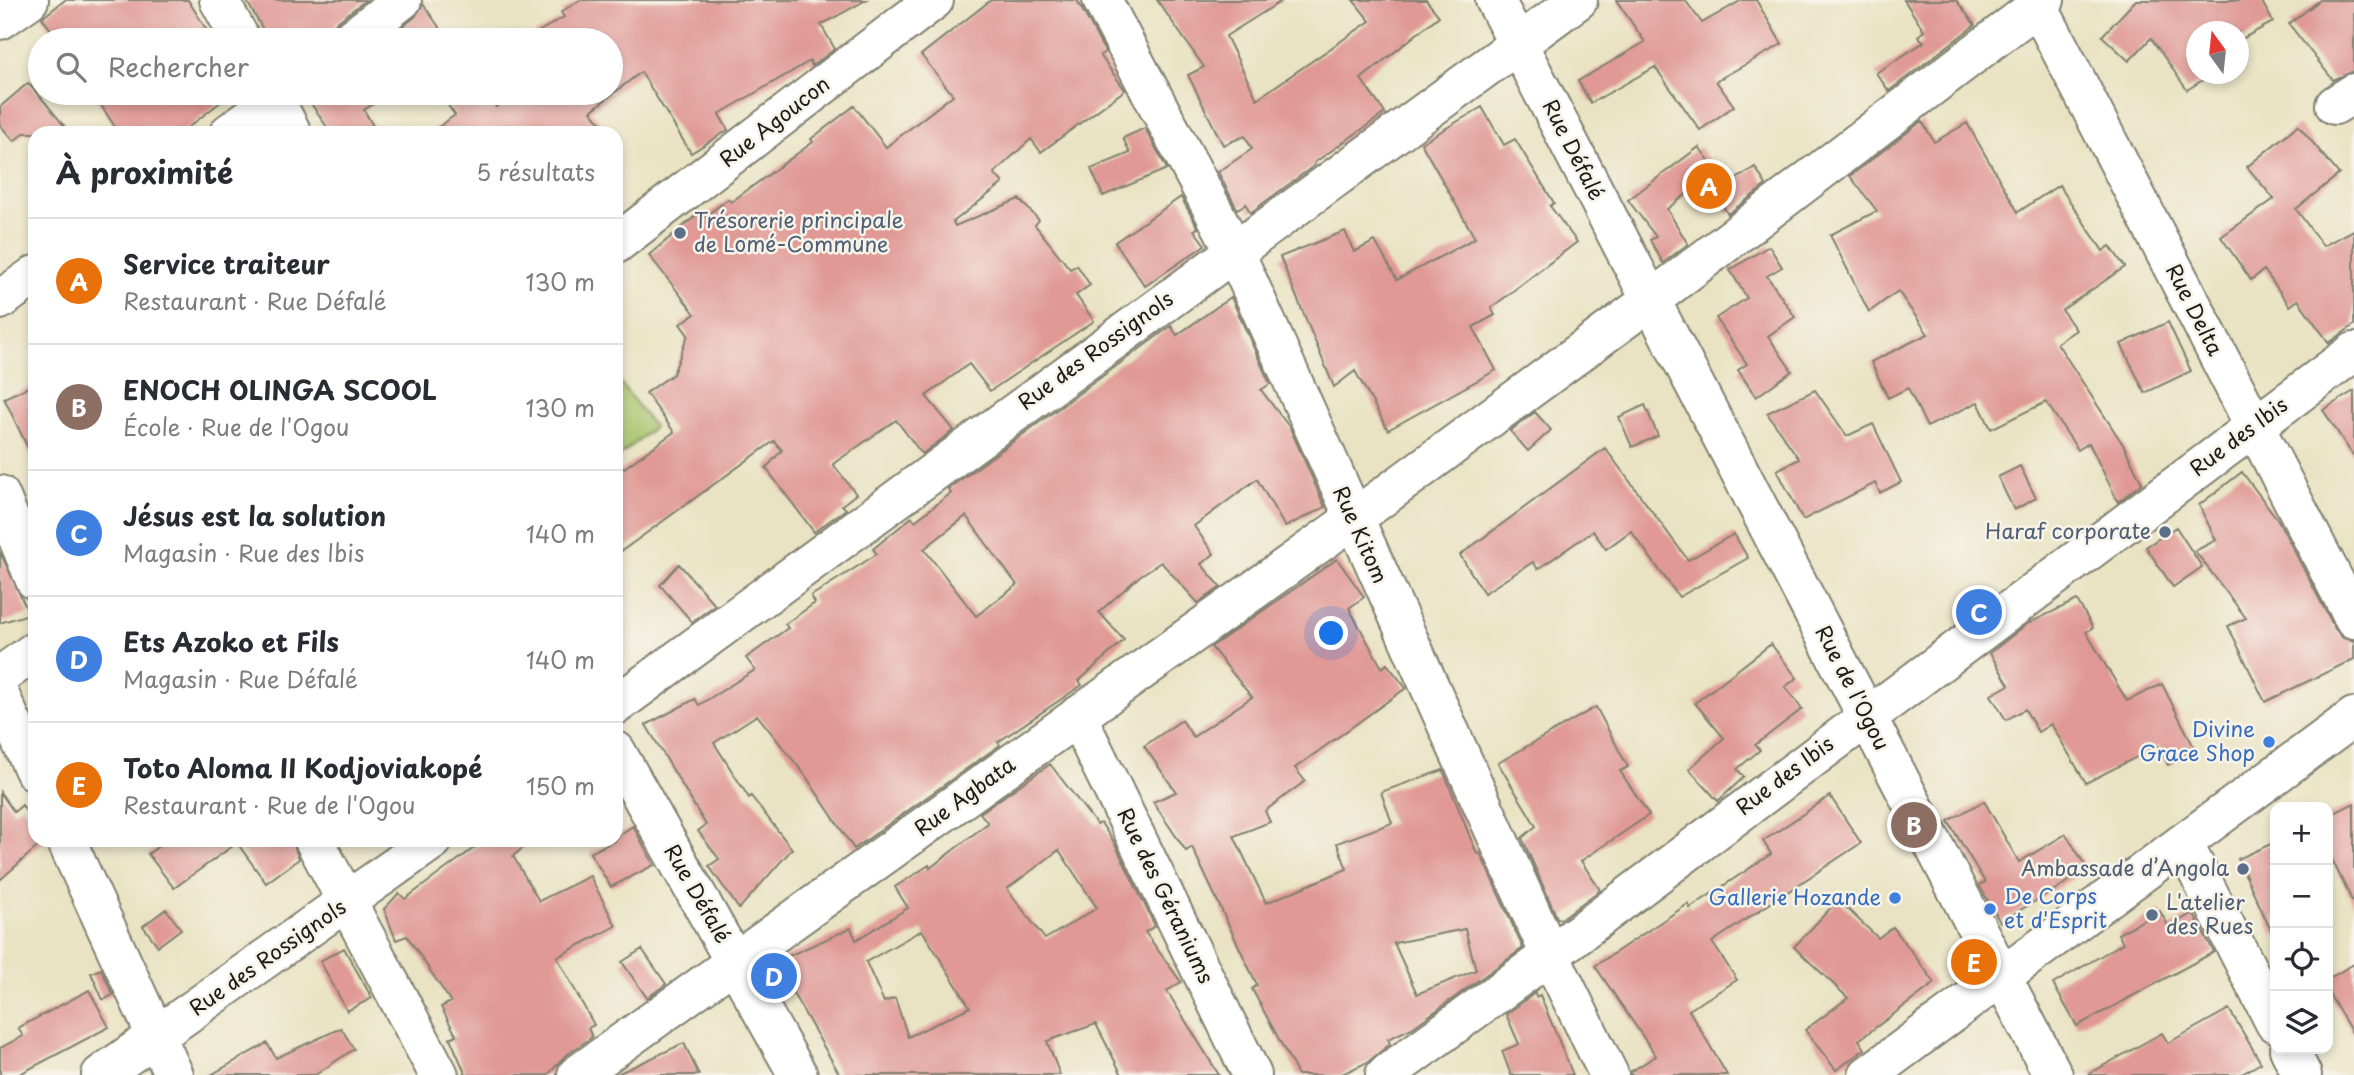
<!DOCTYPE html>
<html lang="fr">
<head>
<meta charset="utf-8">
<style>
	:root { --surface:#fff; --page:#f7f7f7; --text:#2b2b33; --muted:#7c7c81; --line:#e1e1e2; --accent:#b45309 }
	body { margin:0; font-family:"Playpen Sans",sans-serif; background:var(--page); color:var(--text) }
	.controls { position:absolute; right:21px; bottom:21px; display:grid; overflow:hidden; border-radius:14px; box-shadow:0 4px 10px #0003 }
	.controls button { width:63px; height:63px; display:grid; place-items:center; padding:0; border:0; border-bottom:2px solid var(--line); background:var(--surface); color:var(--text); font:35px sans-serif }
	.compass { position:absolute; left:2186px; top:21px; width:63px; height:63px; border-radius:50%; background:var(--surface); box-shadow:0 4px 10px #0003; rotate:345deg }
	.you { position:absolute; left:1332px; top:634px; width:24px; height:24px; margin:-18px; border:5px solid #fff; border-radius:50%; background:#1a73e8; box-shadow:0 0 0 10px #1a73e833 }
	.badge { display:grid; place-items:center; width:46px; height:46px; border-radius:50%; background:var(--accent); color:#fff; font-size:23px; font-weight:700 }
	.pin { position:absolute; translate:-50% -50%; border:4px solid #fff; box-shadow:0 2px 7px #0006 }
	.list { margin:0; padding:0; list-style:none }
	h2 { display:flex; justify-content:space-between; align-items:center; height:91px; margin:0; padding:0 28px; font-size:30px }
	h2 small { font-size:23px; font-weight:400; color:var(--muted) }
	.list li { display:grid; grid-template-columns:46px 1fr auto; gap:21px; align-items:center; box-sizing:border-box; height:126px; padding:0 28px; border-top:2px solid var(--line) }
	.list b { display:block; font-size:26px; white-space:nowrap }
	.list p { margin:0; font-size:23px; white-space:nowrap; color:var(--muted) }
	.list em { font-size:23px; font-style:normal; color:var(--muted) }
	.icon { flex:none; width:38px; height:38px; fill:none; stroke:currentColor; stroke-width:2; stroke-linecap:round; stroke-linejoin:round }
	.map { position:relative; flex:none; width:2354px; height:1075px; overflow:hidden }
	.search { position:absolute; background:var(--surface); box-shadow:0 4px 10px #0003; left:28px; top:28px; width:595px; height:77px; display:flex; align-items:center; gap:18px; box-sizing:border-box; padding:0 24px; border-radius:38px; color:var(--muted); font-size:26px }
	.panel { position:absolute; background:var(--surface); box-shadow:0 4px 10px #0003; left:28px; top:126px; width:595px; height:721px; border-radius:21px }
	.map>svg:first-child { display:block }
	.green { fill:#a7c36a; stroke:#627043; stroke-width:2 }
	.building { fill:#e09995; fill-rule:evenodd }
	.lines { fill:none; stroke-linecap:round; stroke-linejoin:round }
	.minor-casing { stroke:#828070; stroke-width:42 }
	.minor { stroke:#fff; stroke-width:38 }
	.service-dot { fill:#5c6f8a; stroke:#f7f3e8; stroke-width:2.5 }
	.shop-dot { fill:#3f7fe0; stroke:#f7f3e8; stroke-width:2.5 }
	.labels { text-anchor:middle; stroke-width:5; stroke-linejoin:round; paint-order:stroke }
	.street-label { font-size:21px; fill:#1c1c1c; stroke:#f7f3e8 }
	.service-label { font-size:21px; fill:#4e5e75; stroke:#f7f3e8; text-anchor:start }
	.shop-label { font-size:21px; fill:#366cbe; stroke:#f7f3e8; text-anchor:end }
</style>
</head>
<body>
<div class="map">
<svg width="2354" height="1075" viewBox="0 0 2354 1075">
	<rect width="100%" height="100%" fill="#f7f3e8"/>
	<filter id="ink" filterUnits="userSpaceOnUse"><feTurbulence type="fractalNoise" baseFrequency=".0143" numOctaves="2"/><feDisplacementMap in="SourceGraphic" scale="14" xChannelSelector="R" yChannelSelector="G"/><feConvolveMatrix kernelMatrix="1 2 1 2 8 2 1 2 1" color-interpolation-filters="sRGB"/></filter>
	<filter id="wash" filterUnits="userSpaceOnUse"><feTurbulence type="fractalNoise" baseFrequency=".00686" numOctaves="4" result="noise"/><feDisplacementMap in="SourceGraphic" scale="28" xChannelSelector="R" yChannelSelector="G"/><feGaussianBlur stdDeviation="1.57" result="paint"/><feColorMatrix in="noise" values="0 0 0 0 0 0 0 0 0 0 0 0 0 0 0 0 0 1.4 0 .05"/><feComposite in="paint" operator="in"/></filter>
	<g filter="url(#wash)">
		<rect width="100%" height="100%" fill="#e9e3c3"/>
		<!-- green -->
		<path class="green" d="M616,377L654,427L616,459Z"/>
		<g id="blocks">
			<!-- building -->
			<path class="building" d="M65,0H188L213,40H59L42,18Z
				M246,0H366L336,23L329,40H269Z
				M580,0H866L821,25L835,49L812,66L810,61L719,114L728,130L691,153L641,72L591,111L610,133H430L455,115L439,93H486L496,107L516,93H611V40H524L564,17L561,12Z
				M991,0H1077L1105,52L1100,55L1125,90L1041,152L1031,139L994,173L1003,183L953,222L955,226L1019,199L1039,220L1035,225L1070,269L1077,265L1090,285L1076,295L1094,321L990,391L969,364L926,396L954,430L922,454L896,420L833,464L856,494L842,505L846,509L814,532L766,468L782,450L774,441L616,555V474L674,432L646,393L673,374L688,335L680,324L695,314L649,255L699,213L703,218L728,199L731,202L813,142L811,139L854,106L886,147L953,95L921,55Z
				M1157,0H1283L1226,36L1257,99L1370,21L1353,0H1426L1439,16L1361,79L1385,113L1314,163L1315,165L1250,213L1246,204L1237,209L1218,172L1252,149L1245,136L1223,145L1188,75L1204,67Z
				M1616,0H1685L1702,23L1742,0H1756L1782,44L1716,81L1734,106L1700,130L1655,67L1591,103L1578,81L1645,42Z
				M1904,0H1956L1975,25L1889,91L1876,73L1924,42L1918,36L1924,31Z
				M2136,0H2261L2273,22L2238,41V32H2196V74H2212L2187,90L2151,38L2129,61L2102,36Z
				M2320,0H2354V71L2333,80L2289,24Z
				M423,4L448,40H386L415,17Z
				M28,83L44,101L70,133H24L14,141L0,125V107Z
				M93,93H232L181,133H119Z
				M304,93H390L364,110L377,133H331Z
				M1482,107L1504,145L1515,139L1554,203L1550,206L1577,242L1491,308L1495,315L1473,327L1496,370L1388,430L1355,371L1334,387L1280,257L1345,231L1354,252L1375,241L1397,280L1475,238L1421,143Z
				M1922,121L1934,142L1967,123L2018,212L2059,185L2103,251L2110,246L2125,267L2062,310L2076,330L2057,343L2124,446L2142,483L2118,502L2089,443L2078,450L2046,402L1991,429L1978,402L1927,427L1908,388L1888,398L1871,362L1928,334L1898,291L1869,312L1830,235L1877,211L1850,176Z
				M2298,125L2339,174L2296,209L2323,246L2354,230V325L2329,343L2298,300L2290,306L2264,270L2251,280L2221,237L2274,199L2247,167Z
				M1145,128L1167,169L1103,196L1091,169L1130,153L1123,138Z
				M1699,147L1717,171L1667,209L1688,244L1663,263L1650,240L1656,237L1628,200Z
				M1755,167L1766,185L1728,214L1715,193Z
				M1181,197L1198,228L1194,230L1205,245L1145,286L1115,242Z
				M1769,246L1782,267L1767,276L1795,317L1768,336L1792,371L1756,397L1738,370L1747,364L1716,318L1747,298L1730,270Z
				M1231,297L1270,384L1261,390L1290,428L1325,507L1285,527L1257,479L1194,526L1214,554L1201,564L1221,587L1198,603L1161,562L1141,575L1099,612L1124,640L1079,681L1082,685L998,742L1000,745L854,849L805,775L757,715L714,743L749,798L751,796L792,849L739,909L709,866L719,859L698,831L706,825L646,725L695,699L699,705L755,670L746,658L788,628L785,624L815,603L811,596L877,554L873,549L912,517L915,521L951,493L948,489L1171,326L1177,335ZM966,516L1017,585L976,616L924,549Z
				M2168,322L2191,371L2145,393L2121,344Z
				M35,384V463L4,398Z
				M1815,390L1847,436L1873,424L1901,482L1880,493L1875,483L1803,520L1777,470L1799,459L1767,413Z
				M2354,391V457L2323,410Z
				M1645,405L1658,436L1632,447L1619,417Z
				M1535,412L1551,430L1528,451L1510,431Z
				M1605,448L1688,560L1734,534L1748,558L1679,597L1631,531L1606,549L1593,531L1538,569L1533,562L1484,593L1460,555Z
				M2020,466L2036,498L2014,510L1998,477Z
				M2242,472L2278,520L2335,629L2343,638L2354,641V659L2265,702L2228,626L2246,618L2195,551L2216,540L2199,505Z
				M2176,527L2202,567L2173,587L2146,547Z
				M0,552L29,614L0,623Z
				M1337,559L1364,597L1349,608L1382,668L1387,664L1406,688L1295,768L1305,781L1265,811L1270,822L1234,836L1266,903L1347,869L1337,843L1392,823L1381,792L1443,770L1477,854L1480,853L1523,948L1412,1028L1388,1039L1390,1044L1368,1062L1340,1075H1298L1252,989L1257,985L1192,847L1186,851L1153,802L1176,792L1144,746L1182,720L1193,737L1252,697L1211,647ZM1465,929L1476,970L1417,994L1394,943Z
				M679,564L715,605L692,622L660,585Z
				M2077,600L2093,628L2086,632L2127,701L2162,684L2196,751L2168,765L2158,746L2086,783L2051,724L2038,732L2025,709L2006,720L1991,695L2009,685L1990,653L2027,624Z
				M1771,644L1797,678L1785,687L1802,709L1755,745L1760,750L1737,769L1744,777L1718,801L1689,769L1724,738L1695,703Z
				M1596,707L1628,767L1620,771L1649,815L1581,861L1600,890L1561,919L1557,918L1522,838L1536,826L1498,763Z
				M1050,764L1097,825L1101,823L1115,844L1155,926L1145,932L1181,982L1167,991L1219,1075H1122L1096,1024L1047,1041L1060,1075H840L775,962L851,928L856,940L908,908L895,887L929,865L930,868L988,823L980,813ZM1059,850L1097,908L1045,939L1007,889ZM922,930L970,1007L908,1037L895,998L884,1002L866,962Z
				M0,792L14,812L22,805L35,825V840H45L0,880Z
				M1830,796L1861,843L1712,942L1737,980L1689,1010L1727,1075H1631L1630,1072L1656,1056L1595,966L1688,904L1690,908L1771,854L1763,841Z
				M1984,801L2019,862L2066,834L2088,870L2000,922L1979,885L1985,882L1948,821Z
				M2354,803V905L2328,851V816Z
				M633,826L654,865L611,887L590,853L616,840V837Z
				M167,840H292L299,859L266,883L237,843L174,888L148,854Z
				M485,840H533L513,856L539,901L590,876L616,926L557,957L594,1025L588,1028L592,1037L564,1057L548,1075H466L450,1038L456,1035L441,1007L451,1002L407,936L396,940L384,909L399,893L405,899Z
				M2275,842V939L2238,859Z
				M1838,900L1878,938L1893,927L1935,983L1859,1040L1865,1049L1836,1070L1805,1030L1848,998L1794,947Z
				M166,909L181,929L158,946L143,926Z
				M2160,911L2169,927L2193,913L2214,952L2077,1026L2053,984L2123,943L2118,934Z
				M344,948L372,998L347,1011L320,961Z
				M642,949L666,984L647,998L622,962Z
				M2354,964V1036L2328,992V979Z
				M101,969L113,995L103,1000L91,973Z
				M89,990L109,1027L18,1075H0V1048L23,1036L18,1028Z
				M1535,993L1536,997L1540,995L1573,1075H1511L1502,1051L1519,1044L1506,1014Z
				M2229,1009L2261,1063L2240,1075H2087L2162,1033L2168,1043Z
				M341,1028L354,1049L315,1075H211L267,1043L276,1058Z
				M684,1043L699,1075H615Z"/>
		</g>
	</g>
	<g filter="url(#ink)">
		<use href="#blocks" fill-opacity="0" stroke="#828070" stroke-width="2"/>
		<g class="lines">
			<!-- minor casing -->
			<g class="minor-casing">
				<path id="minor" d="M219,0L241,40
					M1102,0L1234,250L1550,955L1609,1075
					M1495,0L2053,1075
					M2035,0L2354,619
					M0,20L29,0
					M350,40L402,0
					M271,93L292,133
					M2335,105L2354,93
					M229,133L283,93
					M616,244L934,0
					M0,300L35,275
					M0,495L35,580
					M0,676L35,651
					M0,696L35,772
					M616,705L1578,0
					M1077,716L1252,1075
					M616,751L798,1075
					M66,840L174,1075
					M314,840L439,1075
					M2183,843L2275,1023
					M2289,1049L2302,1075
					M101,1075L433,840
					M577,1075L1353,519L1651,300L2045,0
					M1385,1075L1550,955L2354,352
					M1868,1075L2354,717"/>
			</g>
			<!-- minor -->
			<use href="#minor" class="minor"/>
		</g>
	</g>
	<!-- markers -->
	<g class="service-dot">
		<circle cx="680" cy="233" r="7"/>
		<circle cx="2165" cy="532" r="7"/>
		<circle cx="2243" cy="869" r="7"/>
		<circle cx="2152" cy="915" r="7"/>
	</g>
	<g class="shop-dot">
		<circle cx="2269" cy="742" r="7"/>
		<circle cx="1895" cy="898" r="7"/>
		<circle cx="1990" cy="909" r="7"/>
	</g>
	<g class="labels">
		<!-- street labels -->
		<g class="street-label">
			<text transform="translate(775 122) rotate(-38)" y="7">Rue Agoucon</text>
			<text transform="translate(1573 150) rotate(63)" y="7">Rue Défalé</text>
			<text transform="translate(2194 310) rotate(63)" y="7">Rue Delta</text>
			<text transform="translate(1096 351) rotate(-36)" y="7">Rue des Rossignols</text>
			<text transform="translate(2239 437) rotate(-37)" y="7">Rue des Ibis</text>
			<text transform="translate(1360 535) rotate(66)" y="7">Rue Kitom</text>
			<text transform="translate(1852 688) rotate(63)" y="7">Rue de l'Ogou</text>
			<text transform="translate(1785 776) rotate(-37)" y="7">Rue des Ibis</text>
			<text transform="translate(965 797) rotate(-36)" y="7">Rue Agbata</text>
			<text transform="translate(697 894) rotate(60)" y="7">Rue Défalé</text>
			<text transform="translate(1165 896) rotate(64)" y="7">Rue des Géraniums</text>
			<text transform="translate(268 958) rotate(-35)" y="7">Rue des Rossignols</text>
		</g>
		<!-- service labels -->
		<g class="service-label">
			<text x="694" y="228">Trésorerie principale<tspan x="694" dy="24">de Lomé-Commune</tspan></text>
			<text x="2151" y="539" text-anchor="end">Haraf corporate</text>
			<text x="2229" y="876" text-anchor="end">Ambassade d’Angola</text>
			<text x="2166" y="910">L'atelier<tspan x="2166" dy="24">des Rues</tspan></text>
		</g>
		<!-- shop labels -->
		<g class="shop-label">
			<text x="2255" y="737">Divine<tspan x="2255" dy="24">Grace Shop</tspan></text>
			<text x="2004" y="904" text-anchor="start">De Corps<tspan x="2004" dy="24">et d'Esprit</tspan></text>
			<text x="1881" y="905">Gallerie Hozande</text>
		</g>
	</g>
</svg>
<div class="controls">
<button>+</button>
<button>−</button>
<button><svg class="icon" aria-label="locate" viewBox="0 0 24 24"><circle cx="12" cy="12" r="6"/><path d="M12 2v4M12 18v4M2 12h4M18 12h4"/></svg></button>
<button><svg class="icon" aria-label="layers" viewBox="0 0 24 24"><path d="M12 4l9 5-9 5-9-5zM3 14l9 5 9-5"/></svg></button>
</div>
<svg class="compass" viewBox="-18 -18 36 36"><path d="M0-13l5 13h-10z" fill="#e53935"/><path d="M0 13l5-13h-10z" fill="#7c7c81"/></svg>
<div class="you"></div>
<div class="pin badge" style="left:1709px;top:186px;background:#e8710a">A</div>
<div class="pin badge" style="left:1914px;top:825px;background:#8d6e63">B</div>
<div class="pin badge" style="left:1979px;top:612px;background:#3f7fe0">C</div>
<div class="pin badge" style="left:774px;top:976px;background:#3f7fe0">D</div>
<div class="pin badge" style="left:1974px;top:962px;background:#e8710a">E</div>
<div class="search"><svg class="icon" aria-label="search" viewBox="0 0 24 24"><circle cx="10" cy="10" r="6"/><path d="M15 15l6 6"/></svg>Rechercher</div>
<section class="panel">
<h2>À proximité<small>5 résultats</small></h2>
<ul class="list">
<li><span class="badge" style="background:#e8710a">A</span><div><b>Service traiteur</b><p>Restaurant · Rue Défalé</p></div><em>130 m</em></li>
<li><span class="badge" style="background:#8d6e63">B</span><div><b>ENOCH OLINGA SCOOL</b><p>École · Rue de l'Ogou</p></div><em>130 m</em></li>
<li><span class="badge" style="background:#3f7fe0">C</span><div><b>Jésus est la solution</b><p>Magasin · Rue des Ibis</p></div><em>140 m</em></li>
<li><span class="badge" style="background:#3f7fe0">D</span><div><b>Ets Azoko et Fils</b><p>Magasin · Rue Défalé</p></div><em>140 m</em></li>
<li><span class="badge" style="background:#e8710a">E</span><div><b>Toto Aloma II Kodjoviakopé</b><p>Restaurant · Rue de l'Ogou</p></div><em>150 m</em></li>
</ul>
</section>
</div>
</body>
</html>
